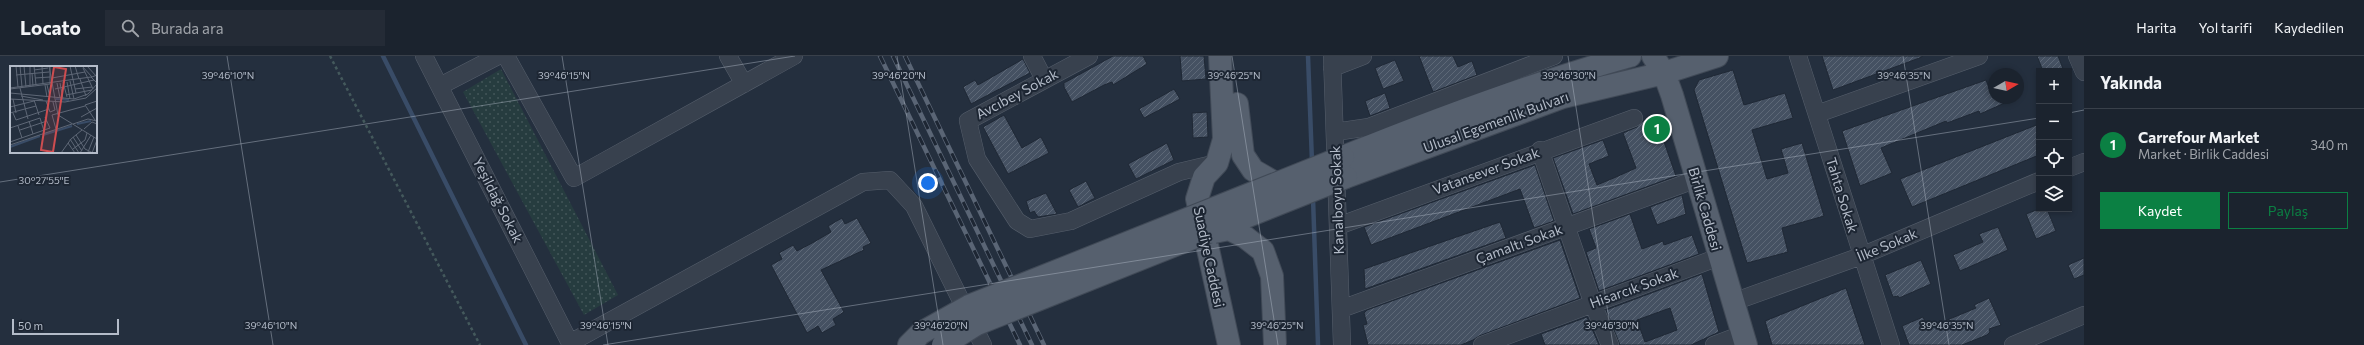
<!DOCTYPE html>
<html lang="tr">
<head>
<meta charset="utf-8">
<style>
	:root { --surface:#1b232e; --page:#242b36; --text:#f1f3f6; --muted:#a0a4aa; --line:#39404a; --accent:#0b8043 }
	body { margin:0; font-family:Commissioner,sans-serif; background:var(--page); color:var(--text) }
	.controls { position:absolute; right:12px; top:12px; display:grid; overflow:hidden; border-radius:0px; box-shadow:0 2px 6px #0003 }
	.controls button { width:36px; height:36px; display:grid; place-items:center; padding:0; border:0; border-bottom:1px solid var(--line); background:var(--surface); color:var(--text); font:20px sans-serif }
	.compass { position:absolute; left:1988px; top:12px; width:36px; height:36px; border-radius:50%; background:var(--surface); box-shadow:0 2px 6px #0003; rotate:81deg }
	.scale { position:absolute; left:12px; bottom:10px; width:107px; box-sizing:border-box; padding-left:4px; border:2px solid #b4bcc9; border-top:0; font-size:11px; line-height:14px; white-space:nowrap; color:#b4bcc9; -webkit-text-stroke:3px #1d2633; paint-order:stroke }
	.you { position:absolute; left:928px; top:127px; width:14px; height:14px; margin:-10px; border:3px solid #fff; border-radius:50%; background:#1a73e8; box-shadow:0 0 0 6px #1a73e833 }
	.badge { display:grid; place-items:center; width:26px; height:26px; border-radius:50%; background:var(--accent); color:#fff; font-size:13px; font-weight:700 }
	.pin { position:absolute; translate:-50% -50%; border:2px solid #fff; box-shadow:0 1px 4px #0006 }
	.list { margin:0; padding:0; list-style:none }
	h2 { display:flex; justify-content:space-between; align-items:center; height:52px; margin:0; padding:0 16px; font-size:17px }
	h2 small { font-size:13px; font-weight:400; color:var(--muted) }
	.list li { display:grid; grid-template-columns:26px 1fr auto; gap:12px; align-items:center; box-sizing:border-box; height:72px; padding:0 16px; border-top:1px solid var(--line) }
	.list b { display:block; font-size:15px; white-space:nowrap }
	.list p { margin:0; font-size:13px; white-space:nowrap; color:var(--muted) }
	.list em { font-size:13px; font-style:normal; color:var(--muted) }
	.actions { display:flex; gap:8px; padding:12px 16px }
	.actions a { flex:1; padding:9px 0; border:1px solid var(--accent); border-radius:0px; text-align:center; font-size:14px; color:var(--accent) }
	.actions .main { background:var(--accent); color:#fff }
	.icon { flex:none; width:22px; height:22px; fill:none; stroke:currentColor; stroke-width:2; stroke-linecap:round; stroke-linejoin:round }
	.map { position:relative; flex:none; width:2084px; height:289px; overflow:hidden }
	header { display:flex; align-items:center; gap:24px; box-sizing:border-box; height:56px; padding:0 20px; background:var(--surface); border-bottom:1px solid var(--line) }
	header strong { font-size:19px }
	nav { display:flex; gap:22px; margin-inline-start:auto; font-size:14px }
	.search { width:280px; height:36px; background:var(--page); display:flex; align-items:center; gap:10px; box-sizing:border-box; padding:0 14px; border-radius:0px; color:var(--muted); font-size:15px }
	main { display:flex }
	aside { flex:1; background:var(--surface) }
	.map>svg:first-child { display:block }
	.park { fill:url(#park-dots) }
	.lines { fill:none; stroke-linecap:round; stroke-linejoin:round }
	.stream { stroke:#394c67; stroke-width:4.5 }
	.building { fill:url(#building-hatch); stroke:#1f2835; fill-rule:evenodd }
	.minor-casing { stroke:#565f6c; stroke-width:18 }
	.major-casing { stroke:#414a57; stroke-width:24 }
	.path { stroke:#44595c; stroke-width:2.5; stroke-dasharray:3 3; stroke-linecap:butt }
	.minor { stroke:#38414e; stroke-width:17 }
	.major { stroke:#56606e; stroke-width:22 }
	.rail-casing { stroke:#5a6575; stroke-width:4.5 }
	.rail { stroke:#1d2633; stroke-width:3; stroke-dasharray:9; stroke-linecap:butt }
	.major-bridge-casing { stroke:#414a57; stroke-width:24; stroke-linecap:butt }
	.major-bridge { stroke:#56606e; stroke-width:22 }
	.ticks { fill:none; stroke:#b4bcc9; stroke-width:1; stroke-opacity:0.45 }
	.labels { text-anchor:middle; stroke-width:4; stroke-linejoin:round; paint-order:stroke }
	.street-label { font-size:14px; fill:#b4bcc9; stroke:#1d2633 }
	.inset-river { fill:none; stroke:#394c67; stroke-width:2 }
	.inset-road { fill:none; stroke:#5e6776; stroke-width:1 }
	.view { fill:#ce4d50; fill-opacity:0.15; stroke:#ce4d50; stroke-width:2 }
	.inset-edge { fill:none; stroke:#b4bcc9; stroke-width:2 }
	.ticks-label { font-size:10px; text-anchor:middle; fill:#b4bcc9; stroke:#1d2633; stroke-width:4; stroke-linejoin:round; paint-order:stroke }
</style>
</head>
<body>
<header>
<strong>Locato</strong>
<div class="search"><svg class="icon" aria-label="search" viewBox="0 0 24 24"><circle cx="10" cy="10" r="6"/><path d="M15 15l6 6"/></svg>Burada ara</div>
<nav><a>Harita</a><a>Yol tarifi</a><a>Kaydedilen</a></nav>
</header>
<main>
<div class="map">
<svg width="2084" height="289" viewBox="0 0 2084 289">
	<defs>
		<pattern id="park-dots" width="8" height="8" patternUnits="userSpaceOnUse"><rect width="8" height="8" fill="#263c3f"/><path d="M2 2h.1M6 6h.1" fill="none" stroke="#435659" stroke-width="1.8" stroke-linecap="round"/></pattern>
		<pattern id="building-hatch" width="6" height="6" patternUnits="userSpaceOnUse"><rect width="6" height="6" fill="#455162"/><path d="M-1 1l2-2M0 6l6-6M5 7l2-2" fill="none" stroke="#5d6877"/></pattern>
	</defs>
	<rect width="100%" height="100%" fill="#242f3e"/>
	<!-- park -->
	<path class="park" d="M501,13L618,239L584,259L463,36Z"/>
	<g class="lines">
		<!-- stream -->
		<path class="stream" d="M383,0L526,289
			M1308,0L1312,106
			M1313,142L1318,289"/>
	</g>
	<!-- building -->
	<path class="building" d="M1113,0H1143L1147,8L1113,29L1112,26L1104,29L1072,46L1064,31V27Z
		M1180,0H1204L1206,23L1182,25Z
		M1419,0H1453L1458,11L1472,5L1477,19L1433,36Z
		M1822,0H1922V1L1833,34Z
		M2037,0H2058L2064,15H2043Z
		M1023,3L1030,17L971,48L963,31L975,24L978,29Z
		M1395,4L1404,25L1383,33L1375,12Z
		M1733,14L1744,49L1785,37L1793,62L1752,74L1767,123L1788,117L1781,93L1802,87L1824,160L1782,172L1788,196L1747,207L1694,34L1699,24Z
		M1986,24L1993,42H2016L1980,58L1979,55L1947,67L1946,65L1881,92L1892,117L1860,130L1842,75Z
		M1174,33L1180,43L1144,62L1139,53Z
		M1385,37L1390,52L1370,60L1365,45Z
		M1207,56L1208,81L1193,82L1192,57Z
		M1004,59L1022,92L1041,81L1049,97L1008,118L983,71Z
		M1655,60L1676,120L1573,158L1553,102L1603,84L1609,100L1589,108L1597,129L1616,121L1636,112L1623,77L1637,71L1644,64Z
		M2039,68V99L1912,151L1900,123Z
		M1167,87L1174,104L1136,123L1128,108Z
		M1535,109L1554,165L1534,172L1520,133L1371,189L1364,171Z
		M1086,125L1095,142L1078,151L1069,134Z
		M1046,137L1057,158L1038,161L1034,155L1030,157L1026,145Z
		M1682,139L1686,158L1657,169L1650,151Z
		M2039,153H2047L2056,175L2036,183L2026,158Z
		M1630,158L1642,193L1663,185L1664,189L1692,179L1699,198L1599,235L1586,196L1596,192L1589,173Z
		M842,162L845,168L857,162L871,187L863,191L864,194L821,214L844,256L833,263L836,269L822,277L818,270L807,277L771,209L782,203L779,197L793,189L797,195L814,186L831,176L828,170Z
		M1500,166L1506,182L1365,233L1364,213Z
		M1998,171L2008,194L1960,215L1953,199L1983,186L1979,178Z
		M1560,184L1580,242L1479,280L1473,284L1461,289H1368L1363,269L1367,268L1364,257L1367,254Z
		M2084,202V219L2074,223L2068,209Z
		M1921,204L1931,228L1899,242L1898,240L1893,241L1885,219Z
		M1702,218L1719,276L1691,289H1620L1606,254ZM1670,252L1677,274L1645,286L1637,264Z
		M1846,232L1865,289H1772L1765,265Z
		M1989,242L2001,269L1989,273L1990,276L1987,279L1962,289H1909L1902,270L1923,261L1928,272L1976,252L1974,249Z
		M1587,261L1599,289H1545L1541,278Z"/>
	<g class="lines">
		<!-- minor casing -->
		<g class="minor-casing">
			<path id="minor" d="M424,0L571,289
				M506,0L574,122L794,0
				M728,0L744,28
				M1032,0L1044,23
				M1089,0L968,65L977,103L1017,165L1030,173L1071,165L1179,116L1217,107
				M1332,0L1342,289
				M1798,0L1891,289
				M2077,0L2084,16
				M1332,12L1363,0
				M440,30L498,0
				M1817,58L1979,0
				M1335,76L1369,71L1554,0
				M1540,94L1593,248L1610,289
				M2069,112L2084,106
				M1338,170L1634,62
				M1733,246L1861,200L2039,125
				M1341,253L1697,123
				M570,287L863,126L890,124L914,150L983,289
				M1482,289L1719,201
				M1714,289L1743,278
				M2013,289L2084,259"/>
		</g>
		<!-- major casing -->
		<g class="major-casing">
			<path id="major" d="M1220,0L1224,83L1217,107L1204,121L1197,143L1229,289
				M1653,0L1664,17L1672,39L1746,289
				M1237,48L1243,99L1253,114L1277,128
				M1343,101C1439,62 1530,28 1630,0
				M1346,121L1563,41L1664,17L1717,0
				M909,289L921,277"/>
		</g>
		<!-- path -->
		<path class="path" d="M330,0L480,289"/>
		<!-- minor -->
		<use href="#minor" class="minor"/>
		<!-- major -->
		<use href="#major" class="major"/>
		<!-- rail casing -->
		<g class="rail-casing">
			<path id="rail" d="M880,0L1020,289
				M893,0L1032,289
				M905,0L1044,289"/>
		</g>
		<!-- rail -->
		<use href="#rail" class="rail"/>
		<!-- major-bridge casing -->
		<g class="major-bridge-casing">
			<path id="major-bridge" d="M1214,176L1229,173L1245,181L1263,195L1272,220L1275,289
				M921,277L969,250L1343,101
				M943,289L977,268L1346,121"/>
		</g>
		<!-- major-bridge -->
		<use href="#major-bridge" class="major-bridge"/>
	</g>
	<!-- ticks -->
	<path class="ticks" d="M227,0L273,289M562,0L608,289M897,0L943,289M1232,0L1278,289M1568,0L1613,289M1903,0L1949,289M2069,57L2084,54M0,126L795,0M603,289L2039,62"/>
	<g class="labels">
		<!-- street labels -->
		<g class="street-label">
			<text transform="translate(1017 38) rotate(-28)" y="5">Avcıbey Sokak</text>
			<text transform="translate(1496 66) rotate(-20)" y="5">Ulusal Egemenlik Bulvarı</text>
			<text transform="translate(1486 115) rotate(-20)" y="5">Vatansever Sokak</text>
			<text transform="translate(1842 139) rotate(73)" y="5">Tahta Sokak</text>
			<text transform="translate(498 144) rotate(63)" y="5">Yeşildağ Sokak</text>
			<text transform="translate(1337 144) rotate(-92)" y="5">Kanalboyu Sokak</text>
			<text transform="translate(1705 153) rotate(74)" y="5">Birlik Caddesi</text>
			<text transform="translate(1519 188) rotate(-20)" y="5">Çamaltı Sokak</text>
			<text transform="translate(1887 189) rotate(-23)" y="5">İlke Sokak</text>
			<text transform="translate(1209 201) rotate(78)" y="5">Suadiye Caddesi</text>
			<text transform="translate(1634 232) rotate(-20)" y="5">Hisarcık Sokak</text>
		</g>
	</g>
	<!-- overview -->
	<g transform="translate(10 10)">
		<rect width="87" height="87" fill="#242f3e"/>
		<path class="inset-river" d="M46,33L59,34M67,58L81,55M33,69L62,60M0,81L30,70"/>
		<path class="inset-road" d="M6,0L8,21M10,0L12,21M14,0L16,21M20,0V20M24,0L26,19M32,0L33,18M39,0L48,49L87,73M60,0L66,27M65,0L69,13M72,0L82,11L87,9M77,0L87,11M73,2L83,23M24,4L38,2M22,7L23,20M6,9L39,6M25,12L40,11M42,12L75,6M70,13L76,30M60,15L64,33M53,16L57,31M57,16L60,33M47,17L50,32M50,17L53,33M35,19L37,31M37,19L40,31M0,22L81,11L87,17M10,22L18,53M0,23L40,18V0M45,23L84,14M65,23L82,21M0,27L64,33L78,28L87,18M56,29L82,24M11,30L33,34M0,33L55,36M3,33L6,47M24,34L29,49M36,35L40,46L45,44L43,36M55,36L76,32L87,22M0,41L24,35M0,47L26,40M3,47L6,54L39,43M71,51L87,42M85,54L75,39L87,35M19,55L23,68M63,58L78,53L87,55M8,60L12,72M0,62L30,52L34,65M46,63L42,49L75,40M74,63L82,56L87,58M10,64L37,55M66,69L75,83L83,87M63,71L72,85M60,73L69,87M0,76L40,62L35,51M58,77L65,87M0,79L62,58M63,83L75,74L77,67M78,86L84,71M51,87L61,73L72,64M70,87L81,69M82,87L87,74"/>
		<path class="view" d="M44,1L56,3L43,86L31,84Z"/>
		<rect width="87" height="87" class="inset-edge"/>
	</g>
	<g class="ticks-label">
		<text x="228" y="23">39°46'10"N</text>
		<text x="564" y="23">39°46'15"N</text>
		<text x="899" y="23">39°46'20"N</text>
		<text x="1234" y="23">39°46'25"N</text>
		<text x="1569" y="23">39°46'30"N</text>
		<text x="1904" y="23">39°46'35"N</text>
		<text x="44" y="128">30°27'55"E</text>
		<text x="271" y="273">39°46'10"N</text>
		<text x="606" y="273">39°46'15"N</text>
		<text x="941" y="273">39°46'20"N</text>
		<text x="1277" y="273">39°46'25"N</text>
		<text x="1612" y="273">39°46'30"N</text>
		<text x="1947" y="273">39°46'35"N</text>
	</g>
</svg>
<div class="controls">
<button>+</button>
<button>−</button>
<button><svg class="icon" aria-label="locate" viewBox="0 0 24 24"><circle cx="12" cy="12" r="6"/><path d="M12 2v4M12 18v4M2 12h4M18 12h4"/></svg></button>
<button><svg class="icon" aria-label="layers" viewBox="0 0 24 24"><path d="M12 4l9 5-9 5-9-5zM3 14l9 5 9-5"/></svg></button>
</div>
<svg class="compass" viewBox="-18 -18 36 36"><path d="M0-13l5 13h-10z" fill="#e53935"/><path d="M0 13l5-13h-10z" fill="#a0a4aa"/></svg>
<div class="scale">50 m</div>
<div class="you"></div>
<div class="pin badge" style="left:1657px;top:73px">1</div>
</div>
<aside>
<h2>Yakında<small></small></h2>
<ul class="list">
<li><span class="badge">1</span><div><b>Carrefour Market</b><p>Market · Birlik Caddesi</p></div><em>340 m</em></li>
</ul>
<div class="actions"><a class="main">Kaydet</a><a>Paylaş</a></div>
</aside>
</main>
</body>
</html>
